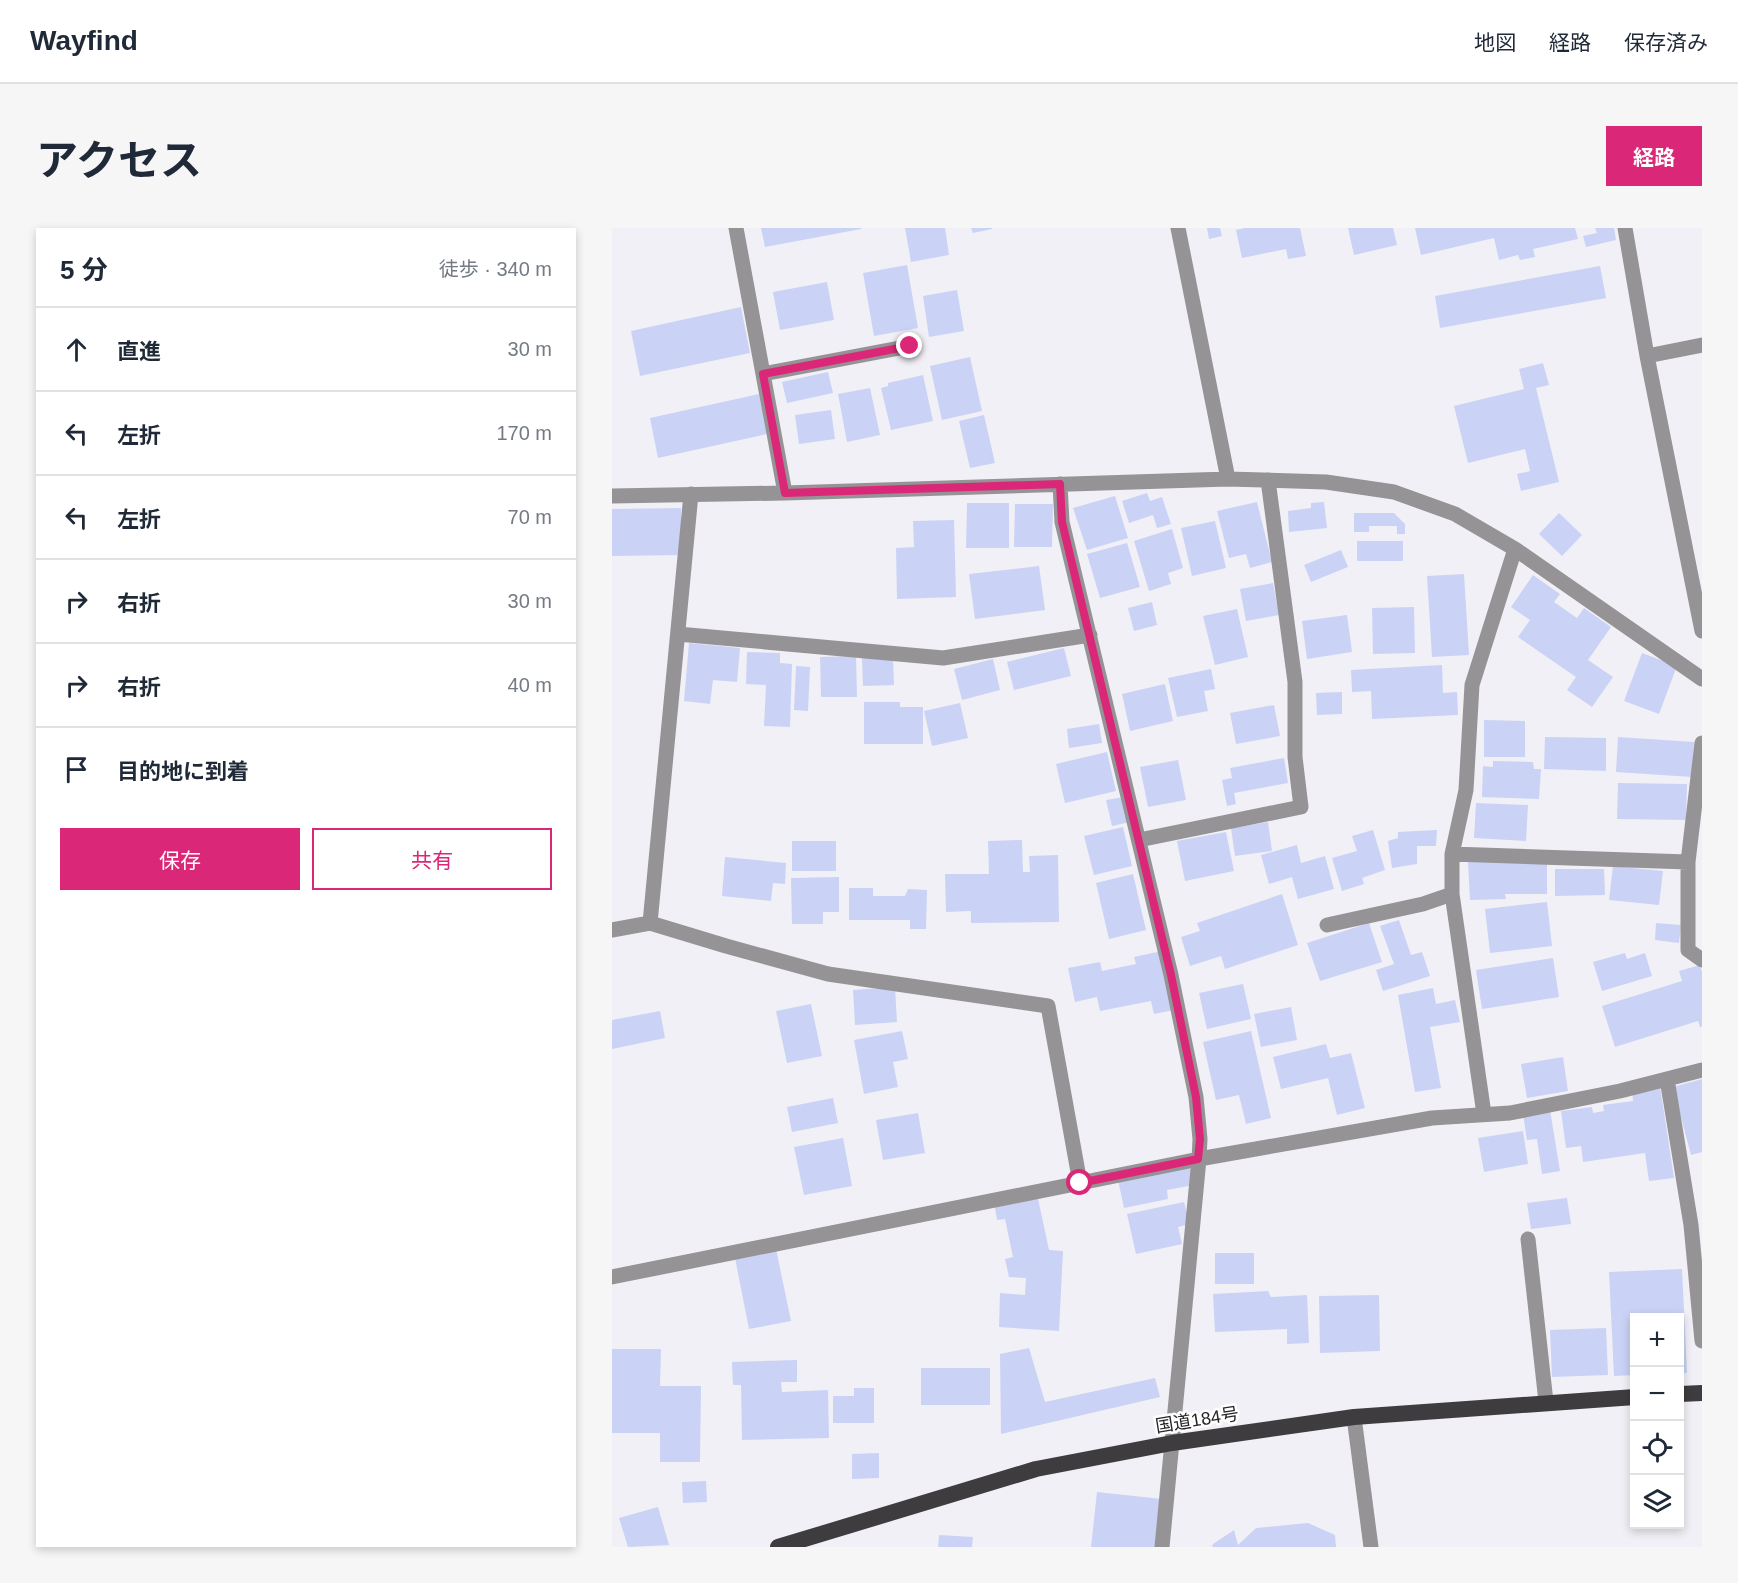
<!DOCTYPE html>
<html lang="ja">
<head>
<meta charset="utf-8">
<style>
	:root { --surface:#fff; --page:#f6f6f7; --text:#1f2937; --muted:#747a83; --line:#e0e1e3; --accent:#db2777 }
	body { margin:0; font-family:Helvetica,"Noto Sans JP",sans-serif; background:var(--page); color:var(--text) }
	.controls { position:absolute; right:18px; bottom:18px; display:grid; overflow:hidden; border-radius:0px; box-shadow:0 3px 9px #0003 }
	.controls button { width:54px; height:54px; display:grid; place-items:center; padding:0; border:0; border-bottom:2px solid var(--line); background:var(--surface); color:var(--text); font:30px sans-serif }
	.stop { position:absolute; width:18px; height:18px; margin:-14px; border:4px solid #db2777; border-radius:50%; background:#fff }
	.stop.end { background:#db2777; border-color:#fff; box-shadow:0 2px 6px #0008 }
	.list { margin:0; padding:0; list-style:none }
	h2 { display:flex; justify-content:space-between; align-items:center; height:78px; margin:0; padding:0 24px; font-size:26px }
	h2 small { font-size:20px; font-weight:400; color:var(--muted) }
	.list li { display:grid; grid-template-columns:39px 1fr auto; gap:18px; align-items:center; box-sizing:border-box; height:84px; padding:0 24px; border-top:2px solid var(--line) }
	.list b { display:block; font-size:22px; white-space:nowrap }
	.list em { font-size:20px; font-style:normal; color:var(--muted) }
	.actions { display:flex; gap:12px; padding:18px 24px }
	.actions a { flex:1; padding:14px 0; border:2px solid var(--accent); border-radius:0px; text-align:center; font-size:21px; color:var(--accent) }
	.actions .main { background:var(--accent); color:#fff }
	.icon { flex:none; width:33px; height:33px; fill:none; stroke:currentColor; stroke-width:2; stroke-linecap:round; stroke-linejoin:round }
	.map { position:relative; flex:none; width:1090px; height:1319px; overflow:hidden; border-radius:0px }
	header { display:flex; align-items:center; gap:36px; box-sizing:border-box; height:84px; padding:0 30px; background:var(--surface); border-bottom:2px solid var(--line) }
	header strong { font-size:28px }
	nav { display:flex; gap:33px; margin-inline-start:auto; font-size:21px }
	.intro { display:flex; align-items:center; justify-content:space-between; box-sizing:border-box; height:144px; padding:0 36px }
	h1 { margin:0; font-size:42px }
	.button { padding:15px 27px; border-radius:0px; background:var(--accent); color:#fff; font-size:21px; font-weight:700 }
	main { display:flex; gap:36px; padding:0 36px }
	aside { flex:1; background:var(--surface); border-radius:0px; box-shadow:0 3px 9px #0003 }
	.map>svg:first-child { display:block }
	.building { fill:#cad3f6 }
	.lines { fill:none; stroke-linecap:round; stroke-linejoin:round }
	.minor { stroke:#959395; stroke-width:15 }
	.trunk { stroke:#3e3c3e; stroke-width:16 }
	.route { stroke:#db2777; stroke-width:8 }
	.labels { text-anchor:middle; stroke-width:5; stroke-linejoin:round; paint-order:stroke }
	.street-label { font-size:18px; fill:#262527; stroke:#fff }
</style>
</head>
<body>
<header>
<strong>Wayfind</strong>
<nav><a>地図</a><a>経路</a><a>保存済み</a></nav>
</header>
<div class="intro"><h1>アクセス</h1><a class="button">経路</a></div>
<main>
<aside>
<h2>5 分<small>徒歩 · 340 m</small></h2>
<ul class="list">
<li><svg class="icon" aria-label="ahead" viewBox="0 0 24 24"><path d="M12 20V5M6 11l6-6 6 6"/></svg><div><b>直進</b></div><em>30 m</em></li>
<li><svg class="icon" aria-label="left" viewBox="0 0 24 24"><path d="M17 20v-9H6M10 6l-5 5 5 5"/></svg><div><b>左折</b></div><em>170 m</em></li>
<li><svg class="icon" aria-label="left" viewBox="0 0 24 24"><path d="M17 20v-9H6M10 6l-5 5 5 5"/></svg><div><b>左折</b></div><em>70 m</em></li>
<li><svg class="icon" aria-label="right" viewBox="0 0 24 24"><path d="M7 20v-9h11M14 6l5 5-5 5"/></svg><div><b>右折</b></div><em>30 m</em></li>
<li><svg class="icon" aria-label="right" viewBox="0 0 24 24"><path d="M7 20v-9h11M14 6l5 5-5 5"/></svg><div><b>右折</b></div><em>40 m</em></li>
<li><svg class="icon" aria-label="arrive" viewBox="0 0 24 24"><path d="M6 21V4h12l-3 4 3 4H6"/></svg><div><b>目的地に到着</b></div></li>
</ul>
<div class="actions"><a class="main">保存</a><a>共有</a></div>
</aside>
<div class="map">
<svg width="1090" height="1319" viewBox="0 0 1090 1319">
	<rect width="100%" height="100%" fill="#f1f0f6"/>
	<!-- building -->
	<path class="building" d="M149,0H249V1L153,19Z
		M293,0H333L337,27L299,34Z
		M359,0H380V1L361,5Z
		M595,0H608L610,8L597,11Z
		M633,0H688L694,28L676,31L674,21L630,30L624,2Z
		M736,0H781L785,17L742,27Z
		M803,0H963L966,11L921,21L923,29L908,32L906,27L887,32L882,10L809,27Z
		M983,0H1002L1004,12L974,19L971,8L985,5Z
		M295,37L306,100L262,108L251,45Z
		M988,38L994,70L828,100L823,68Z
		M215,54L222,92L168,102L161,64Z
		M345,62L352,103L317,109L311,68Z
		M129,79L138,125L28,148L19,103Z
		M358,129L370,183L330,192L318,138Z
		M931,135L937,157L924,160L947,254L909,263L905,246L918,243L913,221L856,235L842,178L912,161L907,141Z
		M216,144L221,165L175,175L170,154Z
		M311,147L321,193L279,202L269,160L276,158V155Z
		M258,160L268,207L235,214L226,166Z
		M147,166L155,206L46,230L38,190Z
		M219,182L223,211L187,216L183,187Z
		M372,187L383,235L358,240L347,193Z
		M535,265L538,273L550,269L559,296L545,300L541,287L517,295L510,273Z
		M503,268L516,310L475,322L461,280Z
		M645,274L660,334L638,340L634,326L617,330L605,283Z
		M712,274L715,300L677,304L676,283L699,280V275Z
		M355,275H397V320H354Z
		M403,276H441L440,319H402Z
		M69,280V327L0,328V281Z
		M742,285H782L793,296V306H785V298H757V304H742Z
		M947,285L970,307L950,328L927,306Z
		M342,292L344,369L285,371L284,320L302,319L301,293Z
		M603,293L614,340L580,348L569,300Z
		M560,301L571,340L556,345L559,356L537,363L522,313Z
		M745,313H791V333H745Z
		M515,315L528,359L488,370L475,326Z
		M729,322L736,339L699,354L692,337Z
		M427,338L433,382L363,391L357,346Z
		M852,346L857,427L820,429L815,348Z
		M921,347L948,366L942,374L965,390L972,380L999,399L976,432L1001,449L980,479L955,462L964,449L906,409L918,392L899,379Z
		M661,355L667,387L634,393L628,361Z
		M540,374L545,397L522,403L516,380Z
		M802,379L803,425L761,426L760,380Z
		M625,381L636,429L603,437L591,388Z
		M735,387L740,424L695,431L690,393Z
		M77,415L128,420L125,454L101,452L98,476L72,473Z
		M452,420L459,448L402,462L395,434Z
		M135,424L168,425V435L180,436L178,499L152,498L154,457L134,456Z
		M1030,425L1065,438L1047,486L1012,473Z
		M244,428L245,469H209L208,429Z
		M281,429L282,457L251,458L250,430Z
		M381,431L388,462L350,472L342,441Z
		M830,437L831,465L845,464L846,487L760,491L759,463L740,464L739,442Z
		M184,438L198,439L196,483L182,482Z
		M599,441L603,461L592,463L596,483L565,489L556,450Z
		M553,456L561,493L518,503L510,466Z
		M730,464V486L705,487L704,465Z
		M252,474H288V479H311V516H252Z
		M348,475L356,510L320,518L312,483Z
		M662,477L668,508L624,516L618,485Z
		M872,492L913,493V529H872Z
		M487,496L490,515L457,520L455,501Z
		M933,509L994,510V543L932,541Z
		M1006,509L1082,514L1080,549L1004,544Z
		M495,524L504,563L453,575L444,536Z
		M672,530L676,555L622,565L624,576L615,578L610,552L620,550L618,540Z
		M566,532L574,572L536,579L528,539Z
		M881,533L921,534L922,541H929L927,571L870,569L871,538L881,539Z
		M1006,555L1075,556L1074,592L1005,591Z
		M512,569L518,594L500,598L494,572Z
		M864,575L916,577L914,613L862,610Z
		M656,594L660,623L623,628L619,600Z
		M511,599L520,638L482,647L472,608Z
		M761,602L773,642L750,650L752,656L730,663L720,630L745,623L740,608Z
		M825,602L824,618H805V636L780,640L776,613L786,610V604Z
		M614,604L622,643L573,653L565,613Z
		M410,612L411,644H418L417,628L446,627L447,694L359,695V683L334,684L333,646H377L376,613Z
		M180,613H224V643H180Z
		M685,617L689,635L713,628L722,661L686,671L680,649L657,656L649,627Z
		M113,629L174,635L173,656L161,655L159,673L110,668Z
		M856,633L935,635V666H893L894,671L858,672Z
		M1001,638L1051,643L1047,677L997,672Z
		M943,641H992L993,667L943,668Z
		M521,646L534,702L497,711L484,655Z
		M227,649V684H211V696H180L179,650Z
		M237,660H261V668H293L296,661L315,662L314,701H298V692H237Z
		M670,666L686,717L613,741L609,728L578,738L569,709L588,703L585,695Z
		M935,674L940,718L878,725L873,681Z
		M787,692L799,727L810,724L818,748L771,763L764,742L782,736L768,698Z
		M757,695L770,734L708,753L695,715Z
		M1044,695L1069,697L1067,715L1043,712Z
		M550,723L562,782L542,786L539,773L488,783L485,769L463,774L456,740L488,734L490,743L524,736L522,729Z
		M1013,725L1015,731L1033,725L1040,748L990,763L981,734Z
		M941,730L947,769L870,781L864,742Z
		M1088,737L1090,744V799H1088L1086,793L1003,819L990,778L1070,753L1067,743Z
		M631,756L639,791L595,801L587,765Z
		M283,759L285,794L243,797L241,762Z
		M821,760L824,776L843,772L848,794L818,799L829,860L803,864L786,767Z
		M199,776L210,828L175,835L164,783Z
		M679,779L685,812L649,819L642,786Z
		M48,783L53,810L0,821V792Z
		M290,803L296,831L281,834L286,859L252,866L242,812Z
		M639,803L659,890L634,896L627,867L604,872L591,814Z
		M714,816L718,830L739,825L753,880L725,887L716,850L669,861L661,829Z
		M951,829L956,863L915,870L909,836Z
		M1090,851V924L1079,927L1061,859Z
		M1048,858L1062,950L1037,953L1033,925L971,934L969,918L954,920L949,883L980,879L981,885L992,883L991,877L1021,873L1020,862Z
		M221,870L226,895L180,904L175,879Z
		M938,882L948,943L930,946L925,911L915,912L911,886Z
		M306,885L313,925L271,932L264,892Z
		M911,903L916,936L872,944L866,910Z
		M231,910L240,958L192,967L182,919Z
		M578,939L582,957L555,962L556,971L512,980L506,952Z
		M425,966L437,1022L451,1023L447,1103L387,1099L388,1065L413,1067L414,1050L397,1049L393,1031L401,1029L393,991L385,992L382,974Z
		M955,970L959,996L919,1001L915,975Z
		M572,974L578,996L566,999L570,1016L524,1026L515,986Z
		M164,1021L179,1093L137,1101L123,1030Z
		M603,1025H642V1056H603Z
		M1070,1041L1075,1145H1068V1090H1023V1147L1002,1148L997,1044Z
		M656,1063L659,1069L695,1067L697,1115L675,1116V1101L603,1104L601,1066Z
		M767,1067L768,1123L708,1125L707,1068Z
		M994,1100L996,1147L940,1149L938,1102Z
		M417,1120L433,1174L543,1150L548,1169L389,1206L388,1126Z
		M0,1121H49L48,1158H89L88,1234H48V1205H0Z
		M185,1132V1154H169L170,1164L216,1162L217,1210L130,1212L129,1157H121L120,1134Z
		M309,1140H378V1177H309Z
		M242,1160H262V1195H221V1168H242Z
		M267,1225V1250L240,1251V1226Z
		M94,1253L95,1274L71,1275L70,1254Z
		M485,1264L550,1271L544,1319H479Z
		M46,1279L57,1317L16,1319L7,1290Z
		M696,1295L723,1307L724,1319H600L601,1316L622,1302L626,1317L644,1300Z
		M327,1307L361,1309L360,1319H326Z"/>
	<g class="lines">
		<!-- minor -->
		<path class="minor" d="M124,0L173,265
			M566,0L616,251
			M1013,0L1035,128L1090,403
			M1035,128L1090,117
			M151,146L298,118
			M448,256L450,294L559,747L584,869L588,911L587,931L550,1319
			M0,268L173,265L616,251L714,254L782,264L843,286L903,321L1090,451
			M66,406L331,430L478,407
			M1090,515L1076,634V722L1090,732
			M527,612L689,579L683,529V454L656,252
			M840,626L1076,634
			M38,695L79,266
			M715,697L811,676L840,666
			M0,702L38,695L114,718L216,746L436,778L468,955
			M1055,851L1079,997L1090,1113
			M872,886L840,666V626L854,562L860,457L903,321
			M916,1011L934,1174
			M0,1049L587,931L820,890L898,885L1008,863L1090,842
			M742,1189L759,1319"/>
		<!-- trunk -->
		<path class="trunk" d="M1068,1166L1090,1165
			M166,1319L424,1241L560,1215L742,1189L1023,1169"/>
	</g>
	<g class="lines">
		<!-- route -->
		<path class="route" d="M298,118L151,146L173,265L448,256L450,294L559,747L584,869L588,911L586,931L468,955"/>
	</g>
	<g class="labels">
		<!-- street labels -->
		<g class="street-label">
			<text transform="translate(585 1192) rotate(-9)" y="6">国道184号</text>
		</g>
	</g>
</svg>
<div class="controls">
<button>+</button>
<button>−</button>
<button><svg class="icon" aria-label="locate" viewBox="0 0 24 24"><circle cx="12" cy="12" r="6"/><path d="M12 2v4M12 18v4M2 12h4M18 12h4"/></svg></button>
<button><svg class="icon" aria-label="layers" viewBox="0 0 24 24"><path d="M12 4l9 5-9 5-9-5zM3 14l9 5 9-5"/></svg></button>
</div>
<div class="stop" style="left:468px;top:955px"></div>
<div class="stop end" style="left:298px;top:118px"></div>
</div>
</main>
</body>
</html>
